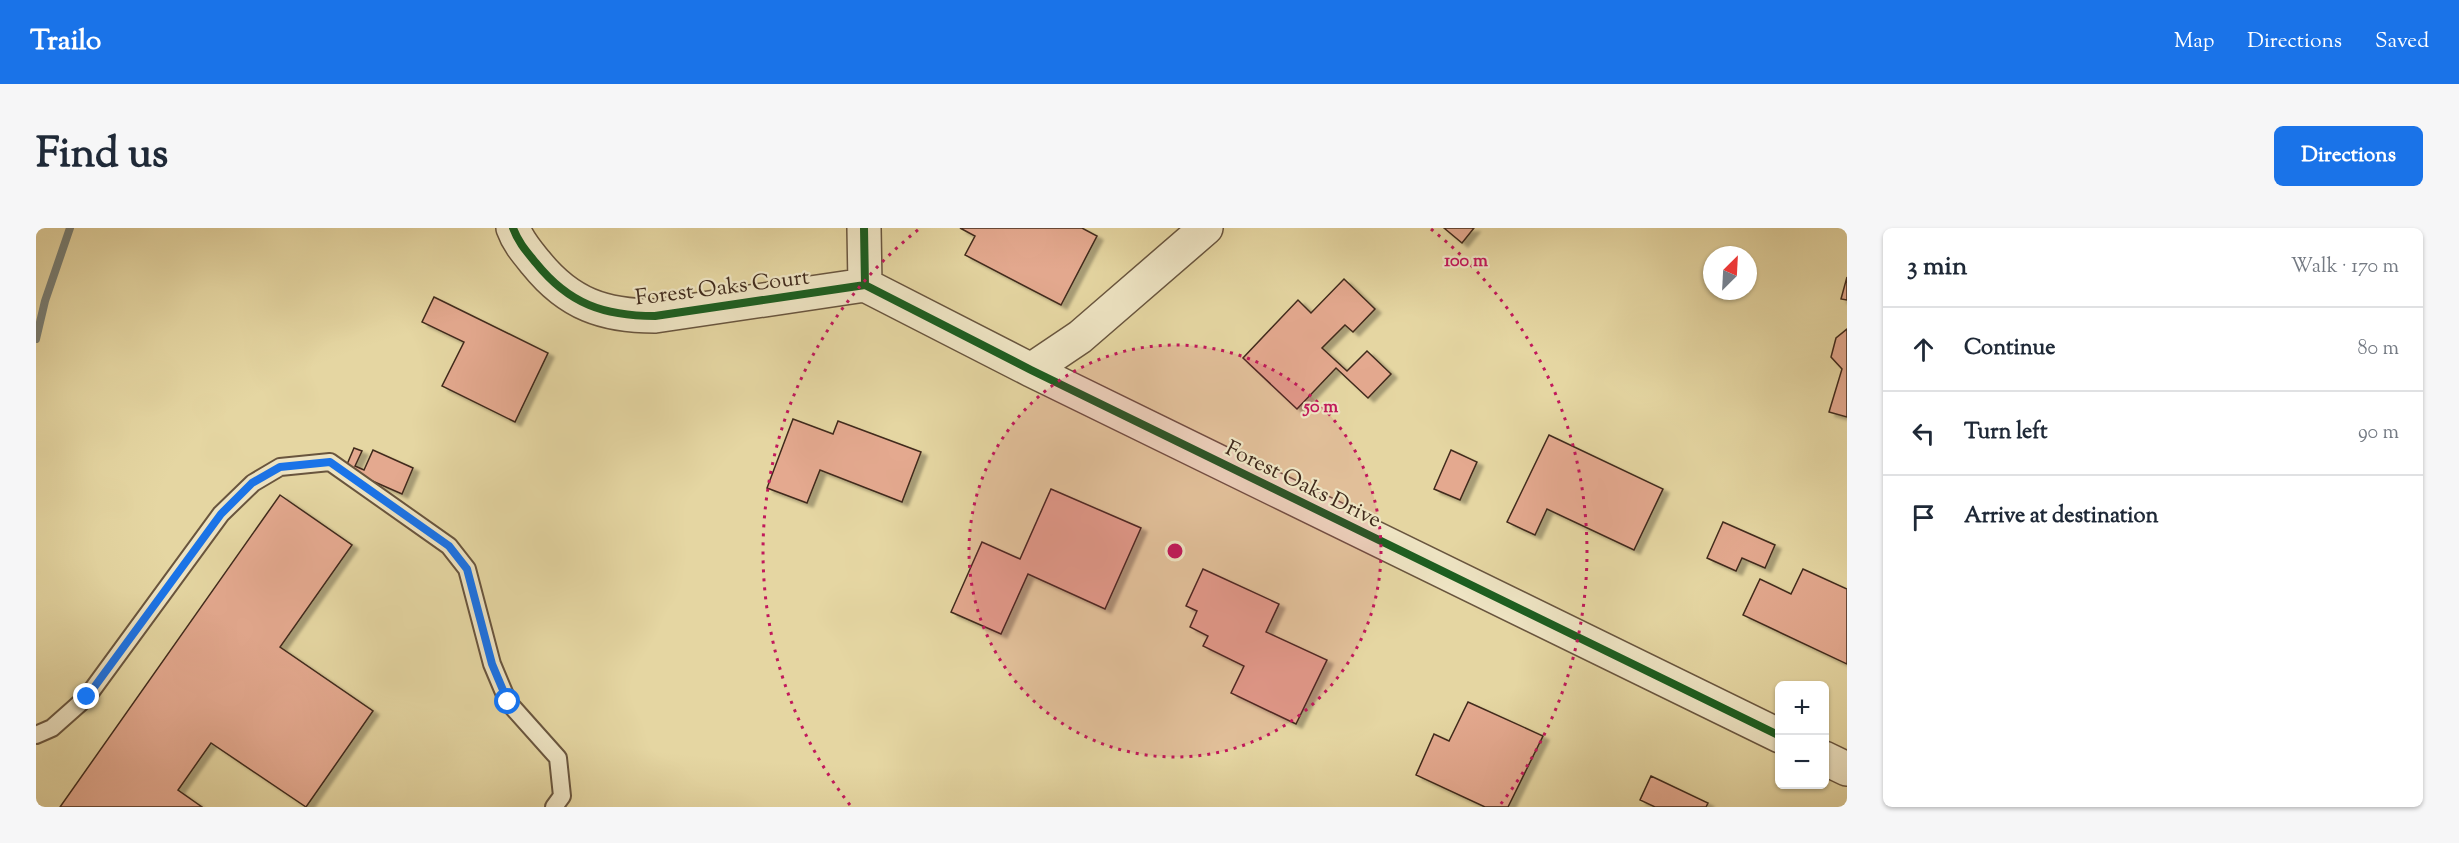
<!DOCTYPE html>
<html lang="en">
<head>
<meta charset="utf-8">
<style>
	:root { --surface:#fff; --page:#f6f6f7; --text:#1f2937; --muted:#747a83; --line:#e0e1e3; --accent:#1a73e8 }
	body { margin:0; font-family:"Sorts Mill Goudy",serif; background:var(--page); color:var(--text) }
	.controls { position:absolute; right:18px; bottom:18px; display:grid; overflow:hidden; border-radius:9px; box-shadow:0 2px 4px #0004 }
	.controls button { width:54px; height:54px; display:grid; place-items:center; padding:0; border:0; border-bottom:2px solid var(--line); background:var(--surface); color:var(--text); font:30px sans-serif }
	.compass { position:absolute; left:1667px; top:18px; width:54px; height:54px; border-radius:50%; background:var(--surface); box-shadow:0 2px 4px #0004; rotate:24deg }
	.stop { position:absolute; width:18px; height:18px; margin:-14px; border:4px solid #1a73e8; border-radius:50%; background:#fff }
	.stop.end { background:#1a73e8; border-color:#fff; box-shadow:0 2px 6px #0008 }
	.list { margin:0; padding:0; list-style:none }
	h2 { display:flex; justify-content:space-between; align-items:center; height:78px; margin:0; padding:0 24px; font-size:26px }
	h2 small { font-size:20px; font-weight:400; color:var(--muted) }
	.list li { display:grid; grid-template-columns:39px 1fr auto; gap:18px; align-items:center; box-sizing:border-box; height:84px; padding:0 24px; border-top:2px solid var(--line) }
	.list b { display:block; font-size:22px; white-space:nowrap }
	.list em { font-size:20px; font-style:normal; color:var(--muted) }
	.icon { flex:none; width:33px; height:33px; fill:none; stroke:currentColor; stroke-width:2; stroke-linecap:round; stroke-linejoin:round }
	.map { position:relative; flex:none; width:1811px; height:579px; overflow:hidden; border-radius:9px }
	header { display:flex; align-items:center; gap:36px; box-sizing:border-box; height:84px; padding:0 30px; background:var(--accent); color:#fff }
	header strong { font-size:28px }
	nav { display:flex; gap:33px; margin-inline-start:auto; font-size:21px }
	.intro { display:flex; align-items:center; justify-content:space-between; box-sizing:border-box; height:144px; padding:0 36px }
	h1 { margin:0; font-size:42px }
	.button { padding:15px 27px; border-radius:9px; background:var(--accent); color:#fff; font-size:21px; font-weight:700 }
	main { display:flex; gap:36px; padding:0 36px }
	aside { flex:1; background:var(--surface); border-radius:9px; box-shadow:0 2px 4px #0004 }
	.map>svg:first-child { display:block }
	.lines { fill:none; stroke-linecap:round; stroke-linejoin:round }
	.stream { stroke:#777e75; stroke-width:8 }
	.building { fill:#e4a98f; stroke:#402a1c; stroke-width:1.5; filter:url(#shadow) }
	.lane-casing { stroke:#69553e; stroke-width:20 }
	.street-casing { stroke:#69553e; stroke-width:36 }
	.lane { stroke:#eee4c3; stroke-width:16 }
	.street { stroke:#eee4c3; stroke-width:33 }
	.cycleway-casing { stroke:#eee4c3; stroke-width:11 }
	.cycleway { stroke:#1b5e20; stroke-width:8 }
	.route { stroke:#1a73e8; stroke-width:8 }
	.ring { fill:none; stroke:#c2185b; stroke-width:3; stroke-dasharray:3 6 }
	.labels { text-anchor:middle; stroke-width:4.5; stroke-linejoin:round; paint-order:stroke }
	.street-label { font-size:22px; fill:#402a1c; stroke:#eee4c3 }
	.centre { fill:#c2185b; stroke:#eee4c3; stroke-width:3 }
	.ring-label { font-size:18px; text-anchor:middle; font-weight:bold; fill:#c2185b; stroke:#eee4c3; stroke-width:4.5; stroke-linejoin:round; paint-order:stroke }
</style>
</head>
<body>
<header>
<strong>Trailo</strong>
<nav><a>Map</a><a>Directions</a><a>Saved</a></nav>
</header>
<div class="intro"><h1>Find us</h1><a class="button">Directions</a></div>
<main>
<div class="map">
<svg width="1811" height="579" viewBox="0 0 1811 579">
	<defs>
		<filter id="shadow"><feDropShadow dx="6" dy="4" stdDeviation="1.5" flood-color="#0004"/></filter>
	</defs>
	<rect width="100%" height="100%" fill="#e5d6a2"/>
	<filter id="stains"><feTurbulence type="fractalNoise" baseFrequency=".00333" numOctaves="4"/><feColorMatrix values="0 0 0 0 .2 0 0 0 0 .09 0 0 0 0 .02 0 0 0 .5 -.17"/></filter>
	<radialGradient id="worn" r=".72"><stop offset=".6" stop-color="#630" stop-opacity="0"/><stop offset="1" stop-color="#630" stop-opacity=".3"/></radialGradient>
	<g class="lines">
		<!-- stream -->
		<path class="stream" d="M0,111L9,73L34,0"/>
	</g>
	<!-- building -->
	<path class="building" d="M924,0H1046L1061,8L1025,77L929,27L939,8Z
		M1408,0H1438L1426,15Z
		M1811,49V72L1805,71Z
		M1308,51L1339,81L1317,104L1309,97L1286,120L1311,143L1331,123L1355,146L1332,170L1300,140L1261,181L1207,130L1262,72L1275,85Z
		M398,69L512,125L479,194L406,158L428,114L386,94Z
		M1811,101V189L1793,184L1806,141L1795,129L1800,110Z
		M757,191L797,206L802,193L885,224L866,274L784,242L771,275L731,260Z
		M1513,207L1627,261L1598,322L1511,281L1499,307L1471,294Z
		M318,220L326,223L319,238L328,242L337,222L377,240L366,266L309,241Z
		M1415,222L1441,234L1424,272L1398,261Z
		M1015,261L1105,300L1069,381L992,346L965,406L915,384L946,314L984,331Z
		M244,267L316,317L244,419L337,483L270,579L175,515L142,562L166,579H24Z
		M1687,294L1739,317L1729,340L1706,330L1700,343L1671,330Z
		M1167,341L1243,376L1230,404L1291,432L1260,496L1195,465L1208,438L1167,418L1172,408L1154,399L1161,383L1150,378Z
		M1767,341L1811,361V436L1707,387L1724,351L1755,366Z
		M1432,474L1507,508L1472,579H1449L1380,547L1398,506L1413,513Z
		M1615,548L1672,575L1670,579H1619L1604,572Z"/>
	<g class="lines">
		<!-- lane casing -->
		<g class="lane-casing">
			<path id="lane" d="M0,507L16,500L51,469L185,286L217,255L244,239L294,234L413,318L431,341L456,436L472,474L522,530L526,568L518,579"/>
		</g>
		<!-- street casing -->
		<g class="street-casing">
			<path id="street" d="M477,0C482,14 491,24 500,35C533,76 568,88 619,88L829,57
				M828,0L829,57L995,142L1744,508
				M995,142L1044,109L1170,0
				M1788,530L1811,541"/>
		</g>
		<!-- lane -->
		<use href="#lane" class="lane"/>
		<!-- street -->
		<use href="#street" class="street"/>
		<!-- cycleway casing -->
		<g class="cycleway-casing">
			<path id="cycleway" d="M477,0C482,14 491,24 500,35C533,76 568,88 619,88L829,57
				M828,0L829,57L995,142L1744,508"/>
		</g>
		<!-- cycleway -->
		<use href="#cycleway" class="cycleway"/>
	</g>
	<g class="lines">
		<!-- route -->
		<path class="route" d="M51,469L185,286L216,255L244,239L294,234L413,318L431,341L456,436L472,474"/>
	</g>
	<!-- distance rings -->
	<circle cx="1139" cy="323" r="206" fill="#c2185b" fill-opacity=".12"/>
	<g class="ring">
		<circle cx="1139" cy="323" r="206"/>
		<path d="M814 577A412 412 0 0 1 883 1M1395 1A412 412 0 0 1 1464 577"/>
	</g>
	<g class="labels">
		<!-- street labels -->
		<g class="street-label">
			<text transform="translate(686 58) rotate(-7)" y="8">Forest Oaks Court</text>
			<text transform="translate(1268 255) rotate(26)" y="8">Forest Oaks Drive</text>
		</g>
	</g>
	<circle cx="1139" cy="323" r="9" class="centre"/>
	<g class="ring-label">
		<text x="1430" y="38">100 m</text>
		<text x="1285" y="184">50 m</text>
	</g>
	<rect width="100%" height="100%" filter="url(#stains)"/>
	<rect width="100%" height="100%" fill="url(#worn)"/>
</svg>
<div class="controls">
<button>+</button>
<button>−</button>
</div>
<svg class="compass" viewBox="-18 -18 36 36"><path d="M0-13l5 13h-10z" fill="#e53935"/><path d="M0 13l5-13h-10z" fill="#747a83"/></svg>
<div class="stop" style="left:472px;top:474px"></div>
<div class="stop end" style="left:51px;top:469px"></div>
</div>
<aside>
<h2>3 min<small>Walk · 170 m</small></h2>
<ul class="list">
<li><svg class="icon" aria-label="ahead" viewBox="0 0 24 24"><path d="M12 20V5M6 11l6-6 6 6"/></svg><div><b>Continue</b></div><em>80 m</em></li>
<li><svg class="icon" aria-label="left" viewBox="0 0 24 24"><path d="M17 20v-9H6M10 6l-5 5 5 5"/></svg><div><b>Turn left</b></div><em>90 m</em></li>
<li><svg class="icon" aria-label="arrive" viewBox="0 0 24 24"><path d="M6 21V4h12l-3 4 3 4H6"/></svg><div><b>Arrive at destination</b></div></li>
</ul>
</aside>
</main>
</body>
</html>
